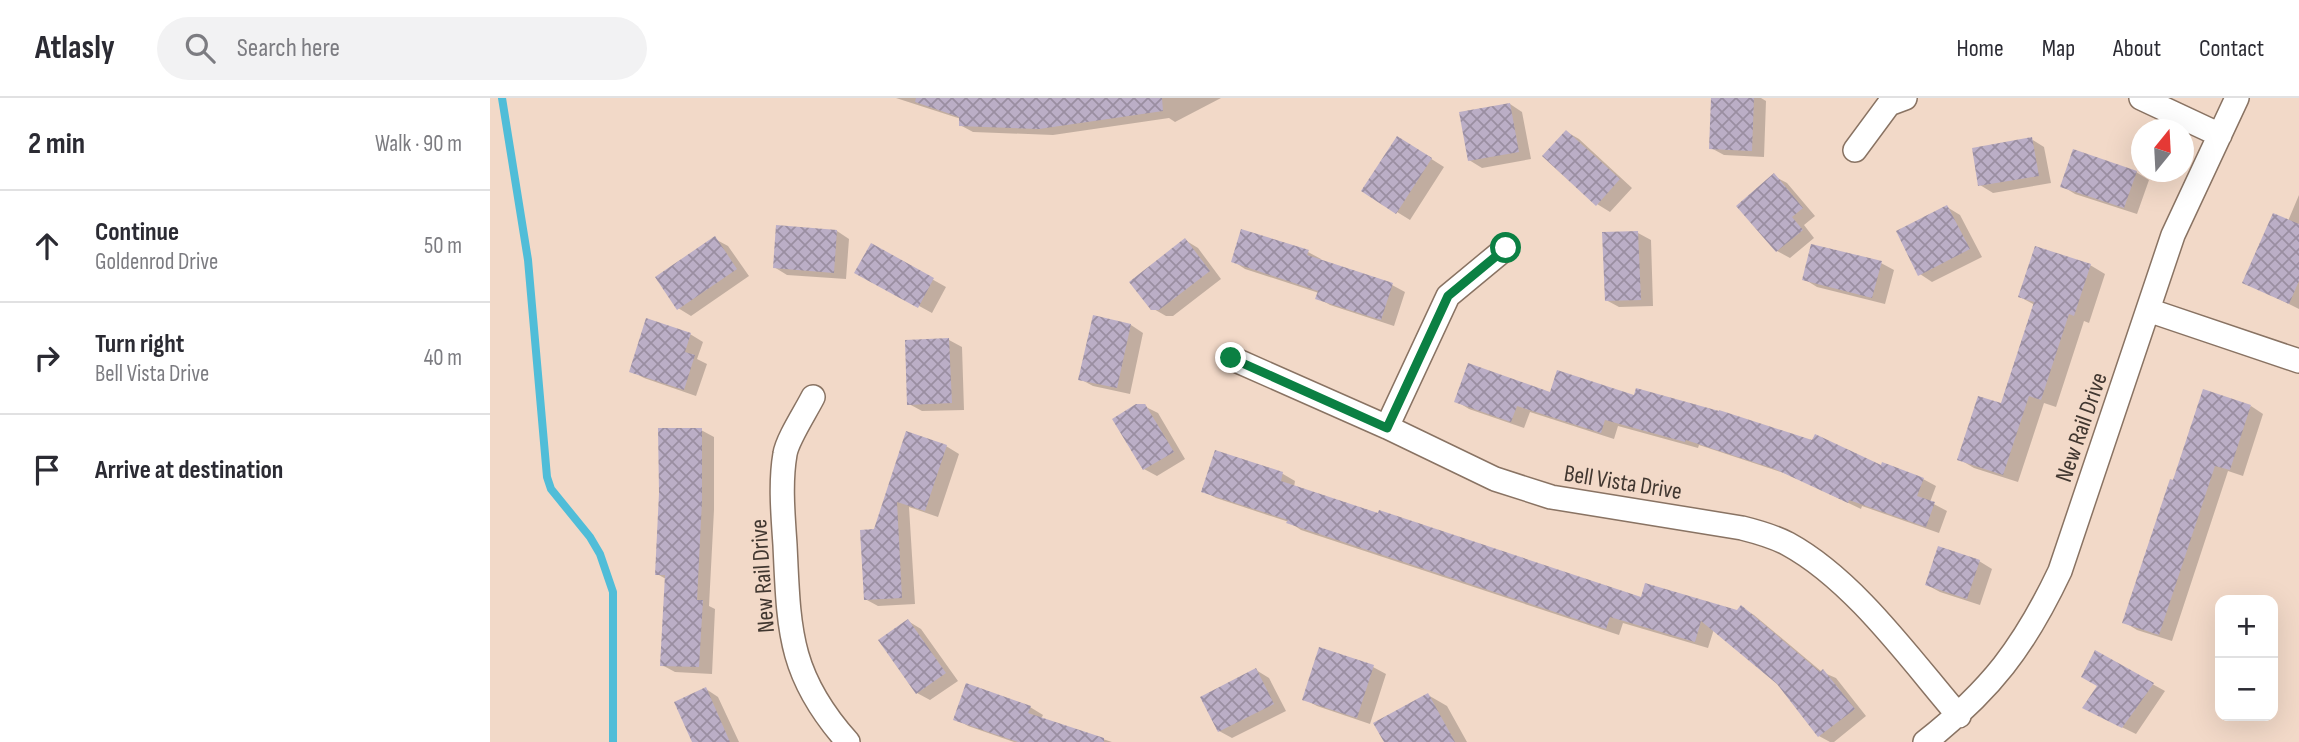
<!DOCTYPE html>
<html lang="en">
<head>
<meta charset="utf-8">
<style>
	:root { --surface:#fff; --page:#f2f2f3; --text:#2b2b33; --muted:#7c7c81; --line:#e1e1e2 }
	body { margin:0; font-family:"Sofia Sans Condensed",sans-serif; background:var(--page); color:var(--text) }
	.controls { position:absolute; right:21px; bottom:21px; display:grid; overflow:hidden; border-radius:14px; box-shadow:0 7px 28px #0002 }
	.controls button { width:63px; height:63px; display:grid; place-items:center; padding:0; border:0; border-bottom:2px solid var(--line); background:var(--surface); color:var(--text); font:35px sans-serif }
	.compass { position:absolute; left:1641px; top:21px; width:63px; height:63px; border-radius:50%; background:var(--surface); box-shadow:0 7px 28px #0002; rotate:18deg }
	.stop { position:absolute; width:21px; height:21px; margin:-16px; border:5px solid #0b8043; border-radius:50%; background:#fff }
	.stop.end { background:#0b8043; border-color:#fff; box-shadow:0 2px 7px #0008 }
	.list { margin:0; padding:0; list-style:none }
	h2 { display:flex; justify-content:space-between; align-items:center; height:91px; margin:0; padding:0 28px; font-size:30px }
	h2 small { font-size:23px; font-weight:400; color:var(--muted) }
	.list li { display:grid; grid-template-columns:46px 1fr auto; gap:21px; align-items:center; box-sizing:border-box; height:112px; padding:0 28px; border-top:2px solid var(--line) }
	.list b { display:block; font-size:26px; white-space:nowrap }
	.list p { margin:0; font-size:23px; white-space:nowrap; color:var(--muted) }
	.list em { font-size:23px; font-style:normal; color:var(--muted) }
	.icon { flex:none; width:38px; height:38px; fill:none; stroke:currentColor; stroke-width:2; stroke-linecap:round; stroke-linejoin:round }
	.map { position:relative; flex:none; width:1809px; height:644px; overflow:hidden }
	header { display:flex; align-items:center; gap:42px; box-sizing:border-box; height:98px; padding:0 35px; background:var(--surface); border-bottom:2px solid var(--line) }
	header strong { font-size:33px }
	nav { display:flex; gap:38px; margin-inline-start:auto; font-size:24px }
	.search { width:490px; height:63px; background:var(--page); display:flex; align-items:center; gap:18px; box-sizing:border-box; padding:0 24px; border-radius:38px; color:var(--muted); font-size:26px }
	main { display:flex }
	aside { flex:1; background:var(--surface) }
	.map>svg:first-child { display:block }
	.shadow { fill:#0003 }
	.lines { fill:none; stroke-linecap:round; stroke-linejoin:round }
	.stream { stroke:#50bdd8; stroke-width:8 }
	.building { fill:url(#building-cross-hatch) }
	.minor-casing { stroke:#897363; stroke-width:26 }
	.minor { stroke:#fff; stroke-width:23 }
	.route { stroke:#0b8043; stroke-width:9 }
	.labels { text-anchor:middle; stroke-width:5; stroke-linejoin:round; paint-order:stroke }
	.street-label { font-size:24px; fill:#413730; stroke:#f2d9c8 }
</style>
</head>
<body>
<header>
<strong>Atlasly</strong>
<div class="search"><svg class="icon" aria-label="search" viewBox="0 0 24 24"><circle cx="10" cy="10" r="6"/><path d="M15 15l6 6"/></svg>Search here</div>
<nav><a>Home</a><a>Map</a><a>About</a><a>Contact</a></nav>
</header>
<main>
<aside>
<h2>2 min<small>Walk · 90 m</small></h2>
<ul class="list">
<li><svg class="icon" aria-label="ahead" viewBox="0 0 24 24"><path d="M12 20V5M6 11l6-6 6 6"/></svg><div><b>Continue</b><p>Goldenrod Drive</p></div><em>50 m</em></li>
<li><svg class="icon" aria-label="right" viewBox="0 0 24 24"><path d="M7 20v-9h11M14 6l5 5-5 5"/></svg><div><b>Turn right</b><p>Bell Vista Drive</p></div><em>40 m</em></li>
<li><svg class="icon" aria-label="arrive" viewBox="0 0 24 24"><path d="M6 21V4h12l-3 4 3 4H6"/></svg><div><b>Arrive at destination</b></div></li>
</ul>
</aside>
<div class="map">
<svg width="1809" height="644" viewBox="0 0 1809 644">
	<defs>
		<pattern id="building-cross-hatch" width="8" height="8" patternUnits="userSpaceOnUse" patternTransform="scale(1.75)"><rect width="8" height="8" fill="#bbaec6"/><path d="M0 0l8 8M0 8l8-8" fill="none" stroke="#9a8ea1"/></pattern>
	</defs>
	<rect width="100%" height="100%" fill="#f2d9c8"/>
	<!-- shadow -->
	<path class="shadow" d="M406,0H731L685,24L679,20L563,37L483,34L470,27L471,21Z
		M1223,0H1271L1276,3L1274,59L1234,57L1221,50Z
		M1020,6L1032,14L1041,61L992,70L979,62Z
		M1077,34L1089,41L1142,90L1120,114L1107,106Z
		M1541,41L1554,49L1561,85L1503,95L1490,87Z
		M921,48L954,69L920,122L873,93Z
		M1646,74L1659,82L1647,116L1585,96L1572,88Z
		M1284,78L1297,85L1325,118L1314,127L1324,140L1300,160L1287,153Z
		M1809,97V211L1754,184L1798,123Z
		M1457,109L1470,117L1492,159L1442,184L1430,176Z
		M347,133L359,141L356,181L297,177L284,169Z
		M1148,135L1161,142L1163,208L1129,209L1116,202Z
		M225,141L238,148L259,178L201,218L188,210Z
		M695,142L708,150L731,181L683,218H676L662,210Z
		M381,147L456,189L442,215L367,174Z
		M818,154L831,161L830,163L902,187L915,194L904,228L840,207L828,200L829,195L755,171L743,163Z
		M1391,165L1404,172L1395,206L1327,189L1314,181Z
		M1600,167L1615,176L1599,225L1594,223L1566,309L1554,305L1528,384L1484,370L1469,361L1512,307L1545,207L1530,199Z
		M641,227L653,235L640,296L603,288L590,281Z
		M200,236L213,244L207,261L217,266L206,298L154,280L141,273Z
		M459,242L472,249L474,312L432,313L419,306Z
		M1061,296L1145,299L1433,381L1446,388L1440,404L1457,413L1449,435L1372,408L1371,411L1300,377L1209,347L1208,350L1128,328L1124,341L1040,314L1034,330L979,311L966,303Z
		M654,308L668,315L695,361L667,378L654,371Z
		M1761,308L1773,316L1753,378L1738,373L1682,543L1647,532L1634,524L1684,384Z
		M211,332L224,339V412L219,508L225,511L222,576L185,574L172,567L176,481L167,476Z
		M417,336L456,348L469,356L448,419L419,409L425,506L388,508L375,501L385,433Z
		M726,354L793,376L805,383L804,389L1152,502L1248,514L1251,509L1264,517L1332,574L1346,580L1376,618L1344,644H1340L1329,638L1288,585L1224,531L1218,550L1133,525L1129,537L811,432L799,424L726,400L713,393Z
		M1489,463L1502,471L1490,507L1450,494L1437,487Z
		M418,523L431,531L468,583L440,602L427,595Z
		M1606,555L1675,593L1646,636L1607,617L1609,588Z
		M883,569L896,576L880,626L827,608L814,601Z
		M766,572L779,580L796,613L742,640L729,633Z
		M216,591L228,599L249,644H204Z
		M938,597L957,608L977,644H896Z
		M540,609L553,617L551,621L622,644H524L478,628L466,621Z"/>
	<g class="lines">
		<!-- stream -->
		<path class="stream" d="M12,0L38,162L57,379L61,391L100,439L110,456L123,494V644"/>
	</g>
	<!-- building -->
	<path class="building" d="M426,0H672L673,13L549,31L469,28V19L425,4Z
		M1221,0H1264L1262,53L1219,51Z
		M1020,5L1029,54L978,63L969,14Z
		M1076,32L1130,81L1106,108L1052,58Z
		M907,38L942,60L906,116L871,93Z
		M1542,39L1549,78L1488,88L1482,50Z
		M1583,51L1647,73L1634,110L1570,89Z
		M1284,75L1313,110L1302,119L1313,132L1286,154L1246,108Z
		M1457,107L1480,151L1428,178L1406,133Z
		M1783,115L1809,126V183L1799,206L1752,185Z
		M286,127L347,132L344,175L283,170Z
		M751,131L819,152L817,157L903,185L891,222L825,201L828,193L741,164Z
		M1148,133L1151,202L1115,203L1112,134Z
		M225,138L247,171L187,212L165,179Z
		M695,140L720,173L669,212H661L639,184Z
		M381,145L444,180L428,210L364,175Z
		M1321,146L1392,163L1382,200L1312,182Z
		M1545,148L1601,166L1584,218L1579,216L1551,302L1539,298L1513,377L1467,362L1488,298L1511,305L1544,204L1528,199Z
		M603,217L641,226L627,290L588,282Z
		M156,220L201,235L195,254L205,257L194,292L139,274Z
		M459,240L462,305L417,307L415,242Z
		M978,265L1060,294L1067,272L1144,297L1146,290L1229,313V312L1322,342L1325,336L1391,367L1392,364L1434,380L1427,398L1445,404L1436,429L1359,402L1358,405L1285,371L1196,342L1195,344L1115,322L1111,335L1027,308L1021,324L964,304Z
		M1713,291L1761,307L1740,372L1725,368L1669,537L1632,525L1680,381L1683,382Z
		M646,306H655L684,354L653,372L622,321Z
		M168,330H212V403L207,502H213L209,569L170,568L175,477H165L169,395Z
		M416,333L457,347L435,413L407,404L412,500L374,502L370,432L384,431Z
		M725,352L793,374L791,383L888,415L889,412L1151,499L1155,485L1247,512L1251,507L1330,574L1333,571L1365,611L1328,639L1287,586L1211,523L1205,544L1120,519L1116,531L796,425L798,422L711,394Z
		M1448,448L1490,462L1477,501L1435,487Z
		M418,521L456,575L426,596L388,542Z
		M829,549L884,567L867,620L812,602Z
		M1605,552L1664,585L1632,630L1592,610L1607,588L1591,579Z
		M766,570L784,606L728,634L710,599Z
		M476,585L541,608L538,615L614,640V644H528L463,622Z
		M216,589L240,644H202L184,604Z
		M938,595L965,644H894L883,625Z"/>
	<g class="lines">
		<!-- minor casing -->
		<g class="minor-casing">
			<path id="minor" d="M1651,0L1730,37
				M1365,52L1399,6L1415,0
				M1658,212L1809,263
				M741,260L897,329L1005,381L1061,399L1252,430C1268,434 1283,438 1298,446C1364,482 1420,561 1469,618
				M323,299C316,313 297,342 295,356C290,385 293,417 295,447C299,531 298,577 358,644
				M897,329L958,198L1016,150
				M1435,644C1501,592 1534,549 1570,473L1683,137L1747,0"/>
		</g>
		<!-- minor -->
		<use href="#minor" class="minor"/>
	</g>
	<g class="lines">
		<!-- route -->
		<path class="route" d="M741,260L897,330L958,198L1016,150"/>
	</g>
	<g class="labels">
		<!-- street labels -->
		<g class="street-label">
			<text transform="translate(1591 329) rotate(-71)" y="8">New Rail Drive</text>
			<text transform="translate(1133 384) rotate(9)" y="8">Bell Vista Drive</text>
			<text transform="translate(272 478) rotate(-94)" y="8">New Rail Drive</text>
		</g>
	</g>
</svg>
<div class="controls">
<button>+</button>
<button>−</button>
</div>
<svg class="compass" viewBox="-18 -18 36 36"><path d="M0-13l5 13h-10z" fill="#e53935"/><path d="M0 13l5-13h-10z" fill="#7c7c81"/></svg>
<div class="stop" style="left:1016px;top:150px"></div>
<div class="stop end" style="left:741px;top:260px"></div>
</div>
</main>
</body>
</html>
